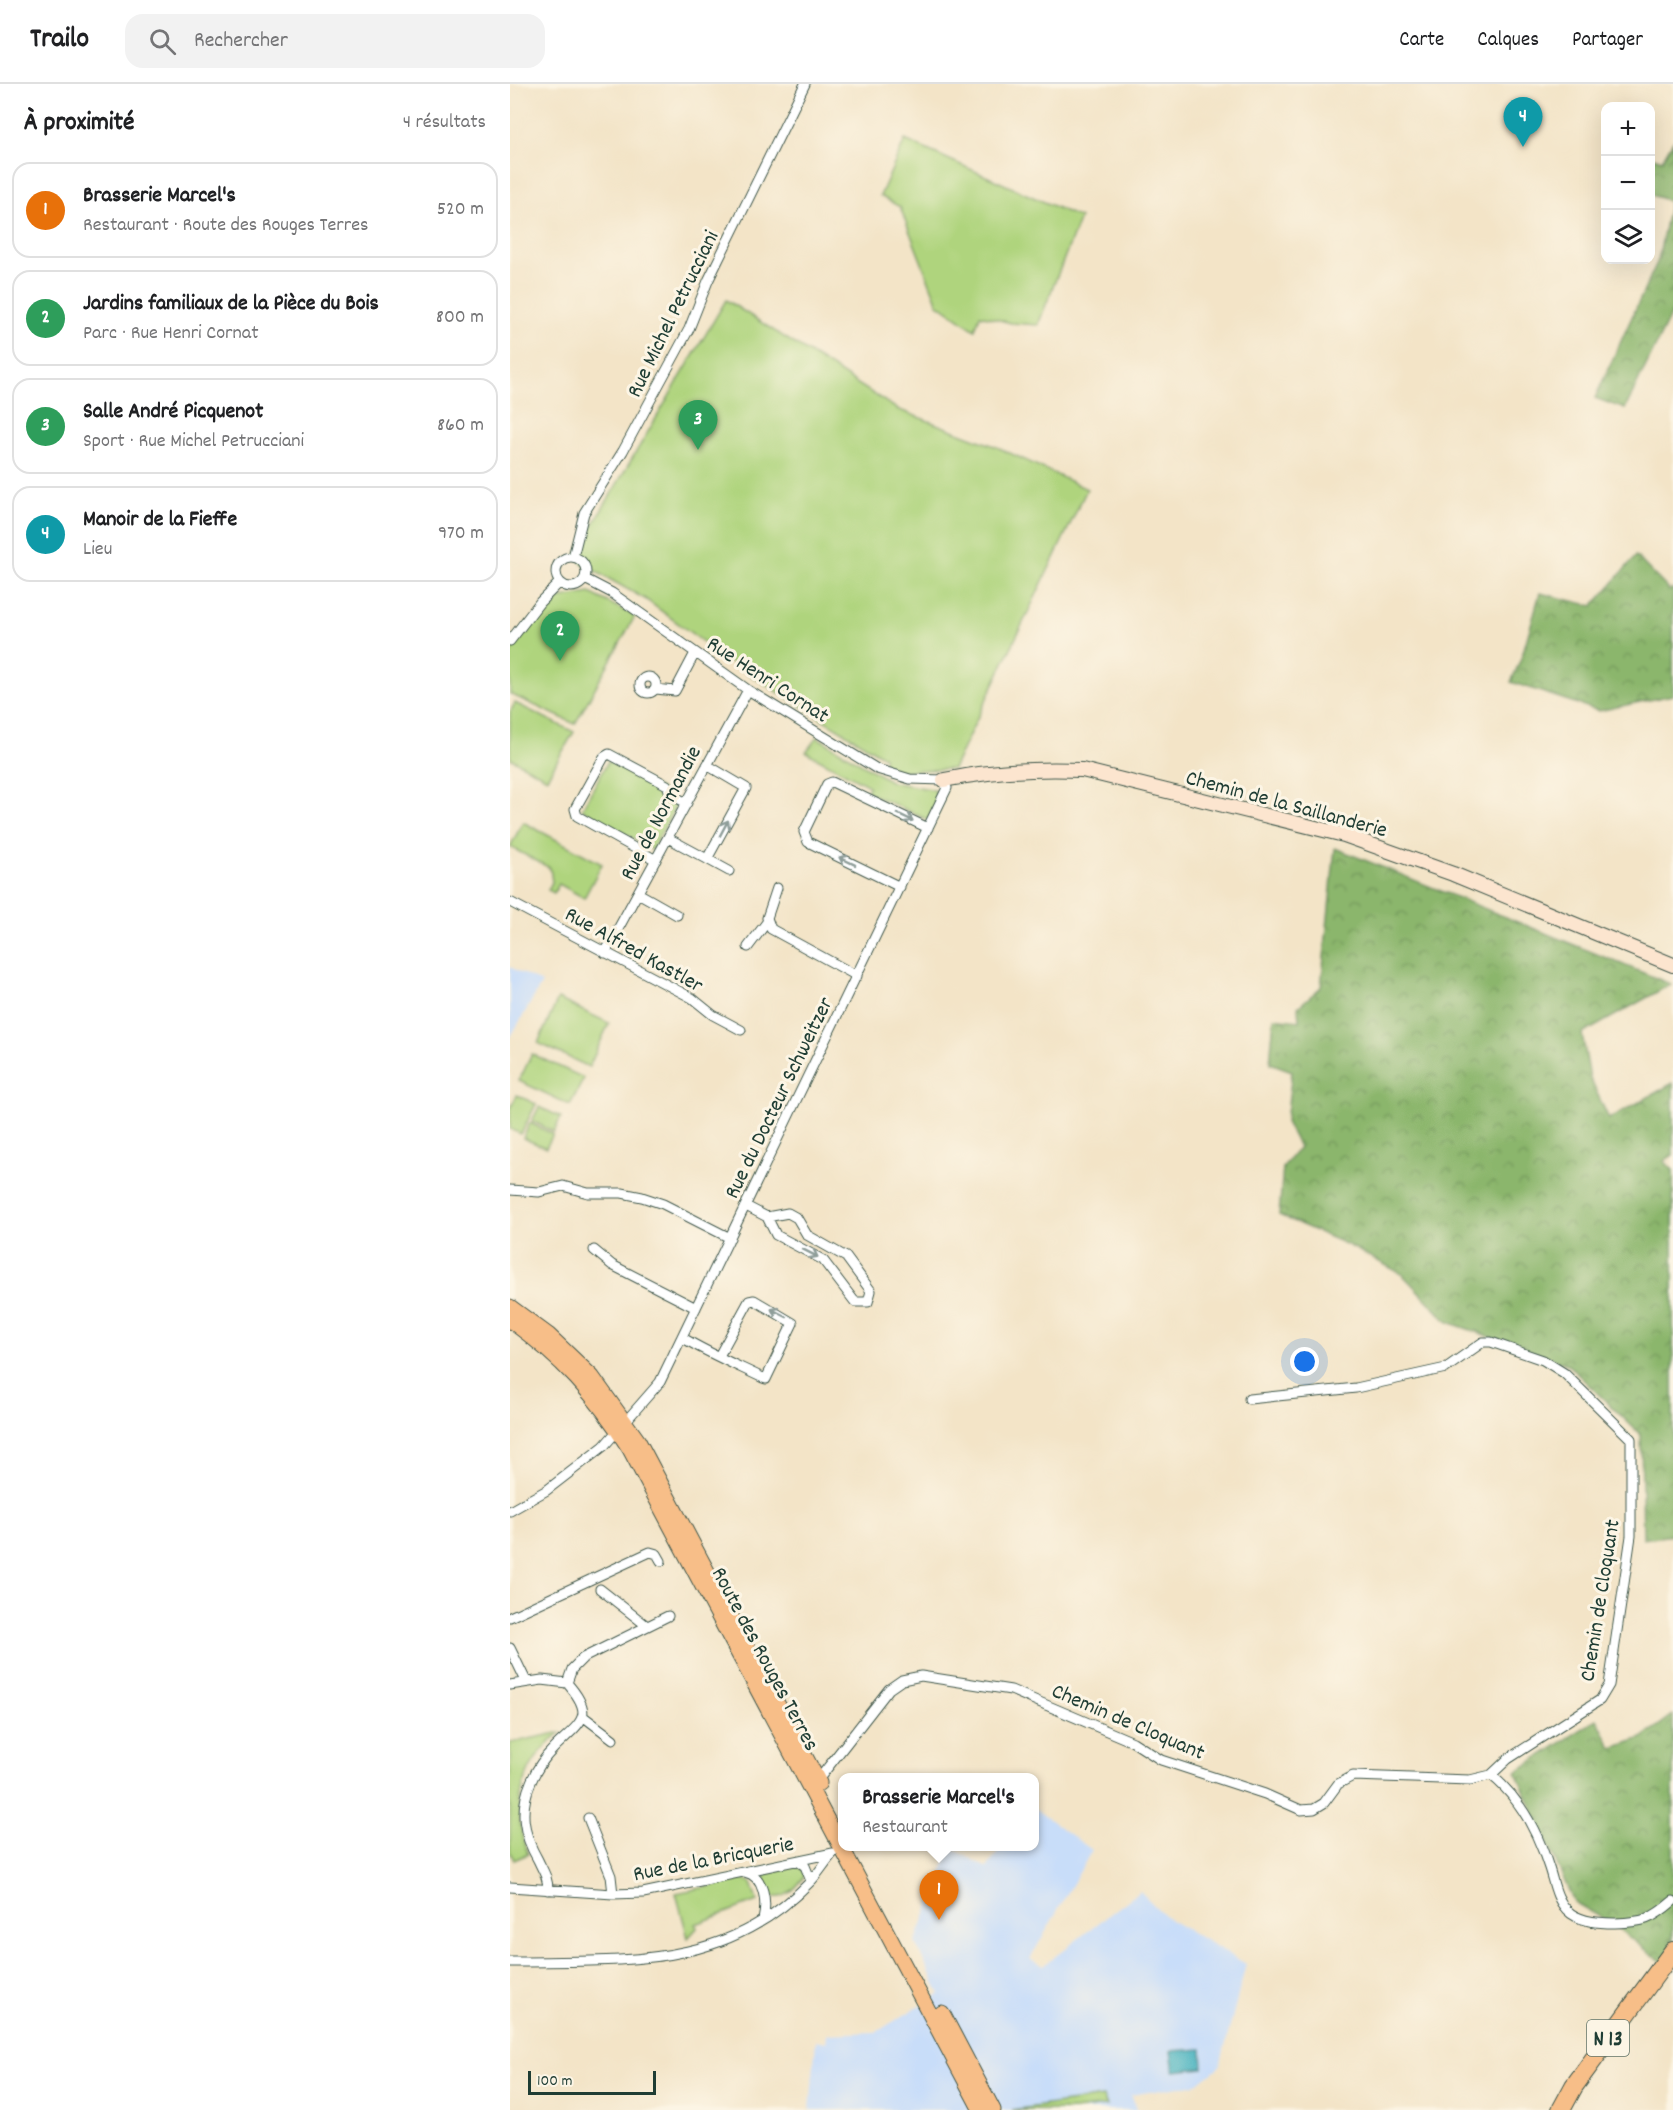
<!DOCTYPE html>
<html lang="fr">
<head>
<meta charset="utf-8">
<style>
	:root { --surface:#fff; --page:#f2f2f2; --text:#202124; --muted:#757577; --line:#e0e0e0; --accent:#7c3aed }
	body { margin:0; font-family:Dekko,sans-serif; background:var(--page); color:var(--text) }
	.controls { position:absolute; right:18px; top:18px; display:grid; overflow:hidden; border-radius:12px; box-shadow:0 6px 24px #0002 }
	.controls button { width:54px; height:54px; display:grid; place-items:center; padding:0; border:0; border-bottom:2px solid var(--line); background:var(--surface); color:var(--text); font:30px sans-serif }
	.scale { position:absolute; left:18px; bottom:15px; width:128px; box-sizing:border-box; padding-left:6px; border:3px solid #1f3d34; border-top:0; font-size:16px; line-height:21px; white-space:nowrap; color:#1f3d34; -webkit-text-stroke:4px #fcf5e5; paint-order:stroke }
	.you { position:absolute; left:795px; top:1278px; width:21px; height:21px; margin:-15px; border:4px solid #fff; border-radius:50%; background:#1a73e8; box-shadow:0 0 0 9px #1a73e833 }
	.badge { display:grid; place-items:center; width:39px; height:39px; border-radius:50%; background:var(--accent); color:#fff; font-size:20px; font-weight:700 }
	.pin { position:absolute; translate:-50% -50px; filter:drop-shadow(0 2px 3px #0008) }
	.pin::after { content:''; position:absolute; top:32px; width:21px; height:18px; background:inherit; clip-path:polygon(0 0,100% 0,50% 100%) }
	.popup { position:absolute; left:328px; top:1689px; width:201px; height:78px; box-sizing:border-box; display:grid; place-content:center; border-radius:12px; background:var(--surface); filter:drop-shadow(0 2px 4px #0005); font-size:20px; white-space:nowrap; color:var(--muted) }
	.popup b { font-size:22px; color:var(--text) }
	.popup::after { content:''; position:absolute; left:50%; top:100%; margin-left:-12px; border:12px solid transparent; border-top-color:var(--surface) }
	.list { margin:0; padding:0; list-style:none }
	h2 { display:flex; justify-content:space-between; align-items:center; height:78px; margin:0; padding:0 24px; font-size:26px }
	h2 small { font-size:20px; font-weight:400; color:var(--muted) }
	.list li { display:grid; grid-template-columns:39px 1fr auto; gap:18px; align-items:center; box-sizing:border-box; height:96px; margin:0 12px 12px; padding:0 12px; border:2px solid var(--line); border-radius:18px }
	.list b { display:block; font-size:22px; white-space:nowrap }
	.list p { margin:0; font-size:20px; white-space:nowrap; color:var(--muted) }
	.list em { font-size:20px; font-style:normal; color:var(--muted) }
	.icon { flex:none; width:33px; height:33px; fill:none; stroke:currentColor; stroke-width:2; stroke-linecap:round; stroke-linejoin:round }
	.map { position:relative; flex:none; width:1163px; height:2026px; overflow:hidden }
	header { display:flex; align-items:center; gap:36px; box-sizing:border-box; height:84px; padding:0 30px; background:var(--surface); border-bottom:2px solid var(--line) }
	header strong { font-size:28px }
	nav { display:flex; gap:33px; margin-inline-start:auto; font-size:21px }
	.search { width:420px; height:54px; background:var(--page); display:flex; align-items:center; gap:15px; box-sizing:border-box; padding:0 21px; border-radius:18px; color:var(--muted); font-size:22px }
	main { display:flex }
	aside { flex:1; background:var(--surface) }
	.map>svg:first-child { display:block }
	.built { fill:#c8ddf9 }
	.green { fill:#afd47d; stroke:#678858; stroke-width:1.5 }
	.forest { fill:url(#forest-crowns); stroke:#557a50; stroke-width:1.5 }
	.water { fill:#43b1bf; stroke:#31777a; stroke-width:1.5 }
	.lines { fill:none; stroke-linecap:round; stroke-linejoin:round }
	.street-casing { stroke:#3f564a; stroke-width:11 }
	.secondary-casing { stroke:#3f564a; stroke-width:16 }
	.primary-casing { stroke:#3f564a; stroke-width:17 }
	.highway-casing { stroke:#3f564a; stroke-width:20 }
	.street { stroke:#fff; stroke-width:9 }
	.secondary { stroke:#fce5cf; stroke-width:14 }
	.primary { stroke:#f7be88; stroke-width:15 }
	.highway { stroke:#f7be88; stroke-width:18 }
	.oneway { stroke:#8f9e9a }
	.labels { text-anchor:middle; stroke-width:6; stroke-linejoin:round; paint-order:stroke }
	.shield { fill:#fcf5e5; stroke:#617469; stroke-width:1.5 }
	.shield-label { font-size:21px; font-weight:bold; fill:#1f3d34 }
	.street-label { font-size:22px; fill:#1f3d34; stroke:#fcf5e5 }
</style>
</head>
<body>
<header>
<strong>Trailo</strong>
<div class="search"><svg class="icon" aria-label="search" viewBox="0 0 24 24"><circle cx="10" cy="10" r="6"/><path d="M15 15l6 6"/></svg>Rechercher</div>
<nav><a>Carte</a><a>Calques</a><a>Partager</a></nav>
</header>
<main>
<aside>
<h2>À proximité<small>4 résultats</small></h2>
<ul class="list">
<li><span class="badge" style="background:#e8710a">1</span><div><b>Brasserie Marcel's</b><p>Restaurant · Route des Rouges Terres</p></div><em>520 m</em></li>
<li><span class="badge" style="background:#2e9e5b">2</span><div><b>Jardins familiaux de la Pièce du Bois</b><p>Parc · Rue Henri Cornat</p></div><em>800 m</em></li>
<li><span class="badge" style="background:#2e9e5b">3</span><div><b>Salle André Picquenot</b><p>Sport · Rue Michel Petrucciani</p></div><em>860 m</em></li>
<li><span class="badge" style="background:#0f9aa8">4</span><div><b>Manoir de la Fieffe</b><p>Lieu</p></div><em>970 m</em></li>
</ul>
</aside>
<div class="map">
<svg width="1163" height="2026" viewBox="0 0 1163 2026">
	<defs>
		<pattern id="forest-crowns" width="20" height="18" patternUnits="userSpaceOnUse" patternTransform="scale(1.5)"><rect width="20" height="18" fill="#8bb66c"/><path d="M2 6a3 3 0 1 1 6 0M12 15a3 3 0 1 1 6 0" fill="none" stroke="#71955a"/></pattern>
	</defs>
	<rect width="100%" height="100%" fill="#fcf5e5"/>
	<filter id="ink" filterUnits="userSpaceOnUse"><feTurbulence type="fractalNoise" baseFrequency=".0167" numOctaves="2"/><feDisplacementMap in="SourceGraphic" scale="12" xChannelSelector="R" yChannelSelector="G"/><feConvolveMatrix kernelMatrix="1 2 1 2 8 2 1 2 1" color-interpolation-filters="sRGB"/></filter>
	<filter id="wash" filterUnits="userSpaceOnUse"><feTurbulence type="fractalNoise" baseFrequency=".008" numOctaves="4" result="noise"/><feDisplacementMap in="SourceGraphic" scale="24" xChannelSelector="R" yChannelSelector="G"/><feGaussianBlur stdDeviation="1.35" result="paint"/><feColorMatrix in="noise" values="0 0 0 0 0 0 0 0 0 0 0 0 0 0 0 0 0 1.4 0 .05"/><feComposite in="paint" operator="in"/></filter>
	<g filter="url(#wash)">
		<rect width="100%" height="100%" fill="#f3e4c7"/>
		<!-- built -->
		<path class="built" d="M0,883L32,899L0,954Z
			M525,1725L582,1766L520,1875L534,1881L630,1807L657,1834L736,1880L710,1982L687,2000L621,2011L628,2026H300L306,1956L316,1958L317,1950L366,1948L430,1910L405,1859L441,1763L477,1784L491,1763L525,1762Z"/>
		<!-- green -->
		<path class="green" d="M395,56L570,134L528,241L501,239L470,231L465,246L428,220L390,123L370,112Z
			M216,216L387,325L487,363L577,405L443,685L389,687L374,681V673L227,583L135,515L72,480L65,471Z
			M80,509L125,532L65,640L0,610V569L27,532L51,514Z
			M5,619L64,648L37,694L0,674V628Z
			M307,653L382,698L425,706L427,715L418,736L357,708L359,702L296,668Z
			M98,677L154,707L158,716L167,720L142,766L72,725Z
			M13,738L92,780L74,814L49,800L44,809L38,806L42,798L40,784L0,763Z
			M48,915L99,939L79,983L28,959Z
			M22,970L74,994L60,1021L9,997Z
			M7,1011L26,1020L11,1050L0,1045V1025Z
			M29,1023L51,1033L44,1048L22,1037Z
			M20,1039L43,1050L36,1064L13,1054Z
			M52,1648C11,1678 0,1723 18,1770L4,1776L0,1768V1659Z
			M283,1782L291,1784L295,1791C287,1804 272,1820 257,1810L254,1801L256,1789Z
			M235,1795L241,1799L247,1817L186,1840L187,1844L178,1854L166,1809Z
			M593,2013L597,2022L564,2026H502Z"/>
		<!-- forest -->
		<path class="forest" d="M1163,57V226L1115,325L1085,314L1148,176L1160,117L1141,111V72L1152,76Z
			M1126,472L1159,506L1163,505V611L1089,627L1001,598L1012,572L1030,509L1083,522Z
			M825,764L1161,900L1072,950L1080,994L1099,1035L1163,999V1071L1154,1077L1163,1086V1451L1133,1455L1131,1351L1057,1280L938,1238L892,1190L838,1161L769,1131L773,1083L789,1063L776,1038L782,987L760,979L764,934L789,937L788,923L811,903Z
			M1163,1631V1886L1099,1838L1064,1818L1006,1688L1087,1635L1102,1664L1132,1654Z"/>
		<!-- water -->
		<path class="water" d="M692,1965L693,1984L664,1987L661,1967Z"/>
	</g>
	<g filter="url(#ink)">
		<g class="lines">
			<!-- street casing -->
			<g class="street-casing">
				<path id="street" d="M46 488a15 15 0 1 1 30 0a15 15 0 1 1-30 0Z
					M63,473L74,429L113,367L179,245L198,197L295,0
					M0,557L30,518L50,498
					M130 601a8 8 0 1 1 16 0a8 8 0 1 1-16 0Z
					M146,605L165,607L185,569
					M158,754L197,775L236,704L197,681
					M197,775L219,787
					M146,776L67,732L65,725L94,673L99,670L157,701L161,711L177,719
					M390,803L298,758L294,748L317,700L322,698L418,744
					M267,804L257,834L261,845L347,892
					M128,809L167,831
					M0,818L182,914L203,931L231,946
					M238,863L257,838
					M95,869L238,606
					M0,1106L29,1108L53,1102L78,1109H112L132,1113L153,1120L220,1154
					M236,1122L257,1133L266,1151L313,1176L345,1218H358L361,1207L336,1173L297,1151L287,1134L278,1129L257,1133
					M84,1166L102,1181L186,1224
					M173,1254C198,1269 226,1281 253,1294L256,1295L283,1239L244,1216L239,1217L209,1272
					M739,1315L846,1304L936,1284L973,1258H981L1033,1276L1054,1289L1121,1355V1452L1099,1601L1090,1616L998,1675L981,1691
					M0,1427L37,1406L94,1362L150,1298L437,704L434,696L400,695L367,685L238,606L102,509L75,495
					M90,1505L137,1542
					M0,1533L140,1468L147,1470L151,1477
					M0,1564L16,1597
					M57,1599L62,1585L73,1574L158,1532
					M0,1601L32,1596L57,1599C87,1633 70,1638 44,1664C35,1673 26,1686 21,1698C9,1726 13,1750 28,1776C33,1787 38,1793 38,1806
					M74,1633L103,1655
					M308,1696L379,1605L392,1596L411,1592L501,1606L623,1658L651,1676L755,1710L791,1726L804,1725L814,1719L828,1700L843,1692L960,1696L981,1691C1010,1714 1028,1749 1039,1784C1044,1799 1046,1815 1057,1826C1068,1838 1090,1839 1105,1839C1134,1838 1141,1836 1163,1817
					M78,1734L101,1792L103,1810
					M287,1777L295,1782L301,1797
					M235,1788C255,1792 257,1819 253,1836
					M0,1803L103,1810L133,1809L323,1769
					M0,1878C112,1876 215,1887 300,1798C309,1789 315,1778 323,1769"/>
			</g>
			<!-- secondary casing -->
			<g class="secondary-casing">
				<path id="secondary" d="M434,696C479,687 526,684 572,686L834,751L943,790L1163,881"/>
			</g>
			<!-- primary casing -->
			<g class="primary-casing">
				<path id="primary" d="M0,1223L38,1251L82,1293L128,1357L309,1699
					M0,1236C52,1274 86,1311 120,1365L471,2026
					M432,1929L483,2026"/>
			</g>
			<!-- highway casing -->
			<g class="highway-casing">
				<path id="highway" d="M1051,2026L1064,2002L1163,1867"/>
			</g>
			<!-- street -->
			<use href="#street" class="street"/>
			<!-- secondary -->
			<use href="#secondary" class="secondary"/>
			<!-- primary -->
			<use href="#primary" class="primary"/>
			<!-- highway -->
			<use href="#highway" class="highway"/>
		</g>
		<!-- one-way arrows -->
		<defs><path id="oneway-shaft" d="M-6 0H5M1.5-3L5.5 0L1.5 3" fill="none" stroke-width="1.6" stroke-linecap="round" stroke-linejoin="round" transform="scale(1.5)"/></defs>
		<g class="oneway">
			<use href="#oneway-shaft" transform="translate(395 733) rotate(26)"/>
			<use href="#oneway-shaft" transform="translate(214 744) rotate(-62)"/>
			<use href="#oneway-shaft" transform="translate(337 777) rotate(-154)"/>
			<use href="#oneway-shaft" transform="translate(300 1169) rotate(27)"/>
			<use href="#oneway-shaft" transform="translate(269 1229) rotate(-153)"/>
		</g>
	</g>
	<g class="labels">
		<!-- shield labels -->
		<rect class="shield" x="1077" y="1936" width="42" height="36" rx="4.5"/>
		<g class="shield-label">
			<text x="1098" y="1961">N 13</text>
		</g>
		<!-- street labels -->
		<g class="street-label">
			<text transform="translate(161 229) rotate(-64)" y="8">Rue Michel Petrucciani</text>
			<text transform="translate(259 594) rotate(33)" y="8">Rue Henri Cornat</text>
			<text transform="translate(777 718) rotate(15)" y="8">Chemin de la Saillanderie</text>
			<text transform="translate(149 728) rotate(-62)" y="8">Rue de Normandie</text>
			<text transform="translate(125 864) rotate(29)" y="8">Rue Alfred Kastler</text>
			<text transform="translate(267 1013) rotate(-64)" y="8">Rue du Docteur Schweitzer</text>
			<text transform="translate(1088 1516) rotate(-81)" y="8">Chemin de Cloquant</text>
			<text transform="translate(257 1574) rotate(62)" y="8">Route des Rouges Terres</text>
			<text transform="translate(619 1636) rotate(23)" y="8">Chemin de Cloquant</text>
			<text transform="translate(203 1773) rotate(-11)" y="8">Rue de la Bricquerie</text>
		</g>
	</g>
</svg>
<div class="controls">
<button>+</button>
<button>−</button>
<button><svg class="icon" aria-label="layers" viewBox="0 0 24 24"><path d="M12 4l9 5-9 5-9-5zM3 14l9 5 9-5"/></svg></button>
</div>
<div class="scale">100 m</div>
<div class="you"></div>
<div class="pin badge" style="left:429px;top:1836px;background:#e8710a">1</div>
<div class="popup"><b>Brasserie Marcel's</b>Restaurant</div>
<div class="pin badge" style="left:50px;top:577px;background:#2e9e5b">2</div>
<div class="pin badge" style="left:188px;top:366px;background:#2e9e5b">3</div>
<div class="pin badge" style="left:1013px;top:63px;background:#0f9aa8">4</div>
</div>
</main>
</body>
</html>
